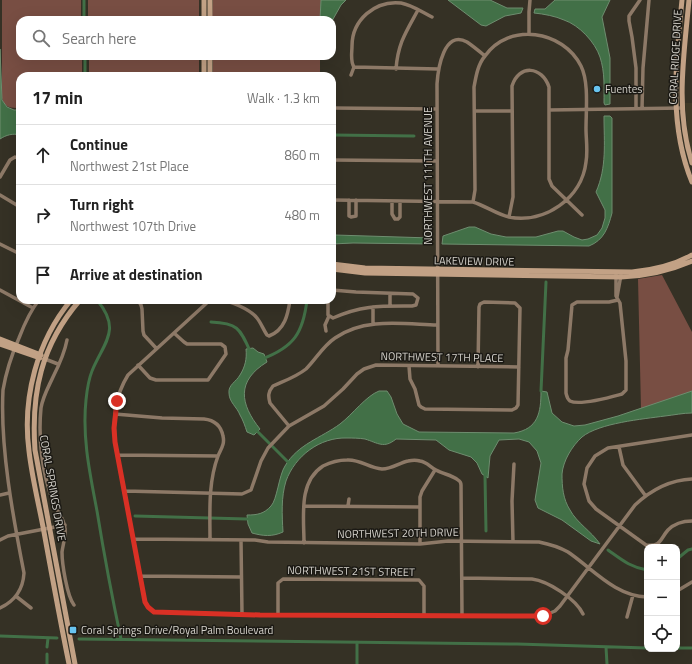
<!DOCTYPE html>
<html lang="en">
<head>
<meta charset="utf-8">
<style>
	:root { --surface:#fff; --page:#f6f6f6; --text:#222; --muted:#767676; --line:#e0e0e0 }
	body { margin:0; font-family:"Titillium Web",sans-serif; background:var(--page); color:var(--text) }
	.controls { position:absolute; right:12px; bottom:12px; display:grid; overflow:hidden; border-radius:8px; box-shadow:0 4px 16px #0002 }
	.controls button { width:36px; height:36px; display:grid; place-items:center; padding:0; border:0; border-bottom:1px solid var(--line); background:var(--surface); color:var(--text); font:20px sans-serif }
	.stop { position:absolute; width:12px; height:12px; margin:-9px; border:3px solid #d93025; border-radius:50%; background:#fff }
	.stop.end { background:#d93025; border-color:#fff; box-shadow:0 1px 4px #0008 }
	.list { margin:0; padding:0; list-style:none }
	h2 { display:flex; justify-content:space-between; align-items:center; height:52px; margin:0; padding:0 16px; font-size:17px }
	h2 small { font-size:13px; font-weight:400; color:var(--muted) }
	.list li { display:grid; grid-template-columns:26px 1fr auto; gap:12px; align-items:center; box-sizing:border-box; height:60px; padding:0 16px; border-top:1px solid var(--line) }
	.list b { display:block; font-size:15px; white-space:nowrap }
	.list p { margin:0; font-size:13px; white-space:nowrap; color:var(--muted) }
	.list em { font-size:13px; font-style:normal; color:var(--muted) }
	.icon { flex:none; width:22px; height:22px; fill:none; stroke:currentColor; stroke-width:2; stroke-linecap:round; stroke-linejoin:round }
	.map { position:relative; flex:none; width:692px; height:664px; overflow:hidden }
	.search { position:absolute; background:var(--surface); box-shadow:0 4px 16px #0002; left:16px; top:16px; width:320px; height:44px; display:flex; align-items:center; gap:10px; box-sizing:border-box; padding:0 14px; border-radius:12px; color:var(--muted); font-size:15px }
	.panel { position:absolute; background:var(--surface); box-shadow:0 4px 16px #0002; left:16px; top:72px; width:320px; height:232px; border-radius:12px }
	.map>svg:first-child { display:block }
	.built { fill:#3f3927 }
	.green { fill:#784e43 }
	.water { fill:#427047; stroke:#6e8d6f }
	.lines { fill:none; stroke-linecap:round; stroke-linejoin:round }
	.canal { stroke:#427047; stroke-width:3 }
	.street { stroke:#8d7967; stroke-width:3.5 }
	.secondary { stroke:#c2a185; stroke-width:5 }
	.route { stroke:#d93025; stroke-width:5 }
	.poi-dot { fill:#68c4f0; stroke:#1b1914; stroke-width:1.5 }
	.labels { text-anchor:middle; stroke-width:3; stroke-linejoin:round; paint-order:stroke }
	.street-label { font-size:11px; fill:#d5d2cb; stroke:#1b1914 }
	.poi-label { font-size:11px; fill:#d5d2cb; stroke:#1b1914; text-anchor:start }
</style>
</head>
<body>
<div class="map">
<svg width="692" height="664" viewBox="0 0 692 664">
	<rect width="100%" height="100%" fill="#353125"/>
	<!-- built -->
	<path class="built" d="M685,103H692V157L690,150Z"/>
	<!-- green -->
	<path class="green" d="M2,0H81V20H20V56H82V76H20V108C11,108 4,108 2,98Z
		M88,0H199V20H88Z
		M213,0H321L320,20H212Z
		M89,56H199V76H89Z
		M213,56H320V76H213Z
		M662,275L692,332V392L641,409L638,279Z"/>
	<!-- water -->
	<path class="water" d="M321,0H346L341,5L332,21L320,20Z
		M448,0H490L507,8H523L521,13L505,16L486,26L481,25Z
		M555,0H610L602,17L610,58V104L605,105L604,103C604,88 605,72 600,57C595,42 579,25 564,20C555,16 544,14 534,13L535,9H545Z
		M0,49L2,100L7,107L14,110H20V135C13,133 6,135 0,139Z
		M604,116H610L612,118V213C608,228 604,240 589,246L442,244L443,236L469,227H475L491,234L506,237H536L558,231H563L574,237L582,240L588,239L597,235L602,228L605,218V210L596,192C607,167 604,143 604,116Z
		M335,235L431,238V244L353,243L332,244V237Z
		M253,348L258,352L264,354L267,362C236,381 240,404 260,429L254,435L247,432C245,426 243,420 240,415C237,407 229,402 229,393C228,385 236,382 240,375C245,367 247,359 246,349Z
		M379,391H387L391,397L397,414L403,424L419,432L514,433C538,429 541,413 541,391L547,392L552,413L562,422L574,426L585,425L618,416L692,391V413C683,413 674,415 665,416C643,419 599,423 582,437C572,446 563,461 562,474C562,487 563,499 570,510C577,523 591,531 600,544L591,541L562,520L538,508L535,500L541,463L537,451L529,442L519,439L499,440L490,456L488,478L482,474L477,463L471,457L449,450L436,440L396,439C384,449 378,443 365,439C359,438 352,438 347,438C320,437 295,456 286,481C281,497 282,515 283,532C272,537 263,536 252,533L248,524L247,515C257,515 264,514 271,506C277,500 279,475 285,466C298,444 321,438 340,424C353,414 366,396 379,391Z"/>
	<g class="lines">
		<!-- canal -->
		<path class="canal" d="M84,0V20
			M85,56V76
			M332,135L414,136
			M97,300C122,330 104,342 92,371C88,381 87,390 86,400C82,438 90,474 97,511C104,554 112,597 121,639
			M211,322C237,323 240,328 250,351
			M262,359C294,347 303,333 307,300
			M541,391L546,282
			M256,430L288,462
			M485,476L486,531
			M135,516L247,519
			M608,550C622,560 630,567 647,570
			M677,559L688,550L692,549
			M0,636L57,638
			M79,639L517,644L647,648
			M47,647L48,638
			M606,647L607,664
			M677,648H692
			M47,664V654
			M357,664V642"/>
		<!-- street -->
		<path class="street" d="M529,34V12L530,0
			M354,67L438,69
			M396,69C398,43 406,32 418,10
			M351,75L354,67C350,61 352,53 352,46C352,20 375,0 401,3C412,5 422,12 432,17
			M332,108L437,109
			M636,109V68L632,37L629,21V16L640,0
			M642,109L643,68L649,0
			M549,110L682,108
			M475,111H511
			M332,160L437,161
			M0,177L10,160L15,157L20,159
			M0,195L20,207
			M332,200L473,202C486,206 496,214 509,217C545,224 582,198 586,162C588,151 586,139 586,129C586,110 589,82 581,66C563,30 509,22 485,56C478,64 476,76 474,87L475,190L473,202
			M349,200V216L351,217L356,216V200
			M392,201V214L395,219H398L400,217V201
			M509,217L513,197L512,86C519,64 542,66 549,87V179L552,186L582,215
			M0,244L20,254
			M616,273V296L620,303L626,361V390L622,394C611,397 580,406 570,401C567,399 567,397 566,393V358L568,350L572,305L577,302H609L618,300
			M0,290L33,308
			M390,294V306
			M617,297L621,275
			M138,300L141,305L142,309L143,331L144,335L156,348
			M210,300L128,375C115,396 113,417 115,442L145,602L148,607L154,612L260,615L543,616L555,611L560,606L635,505C651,490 669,480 692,479
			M220,300C230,301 250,309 257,318C261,323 263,329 267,335L269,336C285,330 288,314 290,300
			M328,300V315L333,318C362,305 381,306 412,306L416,305L418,298L413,294L356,292L332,290
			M373,324V307
			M326,331L325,325L329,316
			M67,340C65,351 58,367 53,377C48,388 43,396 41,408C38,438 42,473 53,501C56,510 64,518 65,528C66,536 63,544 62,552C62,564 67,596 74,605
			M45,359L58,364
			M138,365L150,378L156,380H208L226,354L225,347L221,344H187L184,342L174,333
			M409,366L410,379L415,389L419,405L421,407L425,409L512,410L516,408L518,405L520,308L515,303L484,302L480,304L479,307L478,367
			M438,366L437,84C438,69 444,29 467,42C473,46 479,51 485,56
			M115,414L162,418L204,419C214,420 221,426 223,436C225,444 221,449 218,456C208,483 210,512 210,539
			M289,426L270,403C268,396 268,392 273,386C284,381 296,377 306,369C316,359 323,346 335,338C364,317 404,324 437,325
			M692,435L608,448L595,456L587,468L584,484L589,501L596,509L646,545C661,547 660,539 668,530C674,524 683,521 692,521
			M619,447L623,465L645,495
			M117,455L218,456
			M125,491L242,494L251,490L261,461L268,448L289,426L324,406L343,389L357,374L364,369L376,365L519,367
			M0,495L9,493
			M304,506L420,507
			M348,506L349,499
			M134,539L255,540L268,542L420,544L448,541L539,542C549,544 559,547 568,552C593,569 615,596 647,597
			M0,540L8,536L65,525
			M241,540L242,614
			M513,542L512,501L514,464
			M304,543C304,517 298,482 323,466C331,462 338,460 347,460C360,459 369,468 382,469C392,469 399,463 408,461C412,460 417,460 420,461C427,462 430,467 436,470C443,474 452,475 458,480C460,481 461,483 461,485L462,615
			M420,544V497L422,491L435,470
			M141,576L241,577
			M462,578L532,579C548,581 576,599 583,614
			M677,591L692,582
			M17,597L31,608
			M0,608C15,601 23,590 24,573C13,517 0,447 3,390C6,372 12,354 19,338C24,325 30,311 39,300
			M278,614V583L283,579L419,580L424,586V615
			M627,617L633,595"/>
		<!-- secondary -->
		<path class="secondary" d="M204,0V20
			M682,0C676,61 668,124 692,182
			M689,0C684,55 675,110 692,163
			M210,20V0
			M210,56V76
			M204,76V56
			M332,264L365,268L632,272C653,270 674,265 692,255
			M332,269L365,273L621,277C646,276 669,271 692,261
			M0,339L41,355
			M0,344L40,358
			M69,664C60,620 52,576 44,532C39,505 32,478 29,451C22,398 37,341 71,300
			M75,664L35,450C31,393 41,345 80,300"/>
	</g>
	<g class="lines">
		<!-- route -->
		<path class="route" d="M117,401L114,428L115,442L145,602L148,607L154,612L260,615L543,616"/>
	</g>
	<!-- markers -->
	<g class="poi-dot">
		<circle cx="597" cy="89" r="4"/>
		<rect x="69" y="626" width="8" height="8" rx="2"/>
	</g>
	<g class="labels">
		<!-- street labels -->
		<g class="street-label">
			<text transform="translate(675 57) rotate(-87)" y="4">CORAL RIDGE DRIVE</text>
			<text transform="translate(428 176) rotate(-90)" y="4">NORTHWEST 111TH AVENUE</text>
			<text transform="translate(474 261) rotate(1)" y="4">LAKEVIEW DRIVE</text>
			<text transform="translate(442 357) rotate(1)" y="4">NORTHWEST 17TH PLACE</text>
			<text transform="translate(53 488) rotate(80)" y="4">CORAL SPRINGS DRIVE</text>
			<text transform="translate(398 533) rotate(-1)" y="4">NORTHWEST 20TH DRIVE</text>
			<text transform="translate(351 571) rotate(1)" y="4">NORTHWEST 21ST STREET</text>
		</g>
		<!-- poi labels -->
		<g class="poi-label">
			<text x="605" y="93">Fuentes</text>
			<text x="81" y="634">Coral Springs Drive/Royal Palm Boulevard</text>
		</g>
	</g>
</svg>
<div class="controls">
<button>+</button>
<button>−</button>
<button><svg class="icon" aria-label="locate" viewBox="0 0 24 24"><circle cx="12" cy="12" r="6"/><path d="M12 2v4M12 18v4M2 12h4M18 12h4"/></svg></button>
</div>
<div class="stop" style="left:543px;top:616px"></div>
<div class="stop end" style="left:117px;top:401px"></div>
<div class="search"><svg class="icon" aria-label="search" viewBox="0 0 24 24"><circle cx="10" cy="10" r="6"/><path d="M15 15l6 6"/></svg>Search here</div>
<section class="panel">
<h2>17 min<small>Walk · 1.3 km</small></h2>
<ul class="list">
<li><svg class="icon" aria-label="ahead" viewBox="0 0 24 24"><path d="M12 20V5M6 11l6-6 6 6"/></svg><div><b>Continue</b><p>Northwest 21st Place</p></div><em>860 m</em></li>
<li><svg class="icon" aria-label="right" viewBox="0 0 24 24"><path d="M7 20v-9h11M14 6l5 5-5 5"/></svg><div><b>Turn right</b><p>Northwest 107th Drive</p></div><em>480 m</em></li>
<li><svg class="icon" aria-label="arrive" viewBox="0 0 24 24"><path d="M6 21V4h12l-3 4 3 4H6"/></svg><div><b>Arrive at destination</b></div></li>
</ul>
</section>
</div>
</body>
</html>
